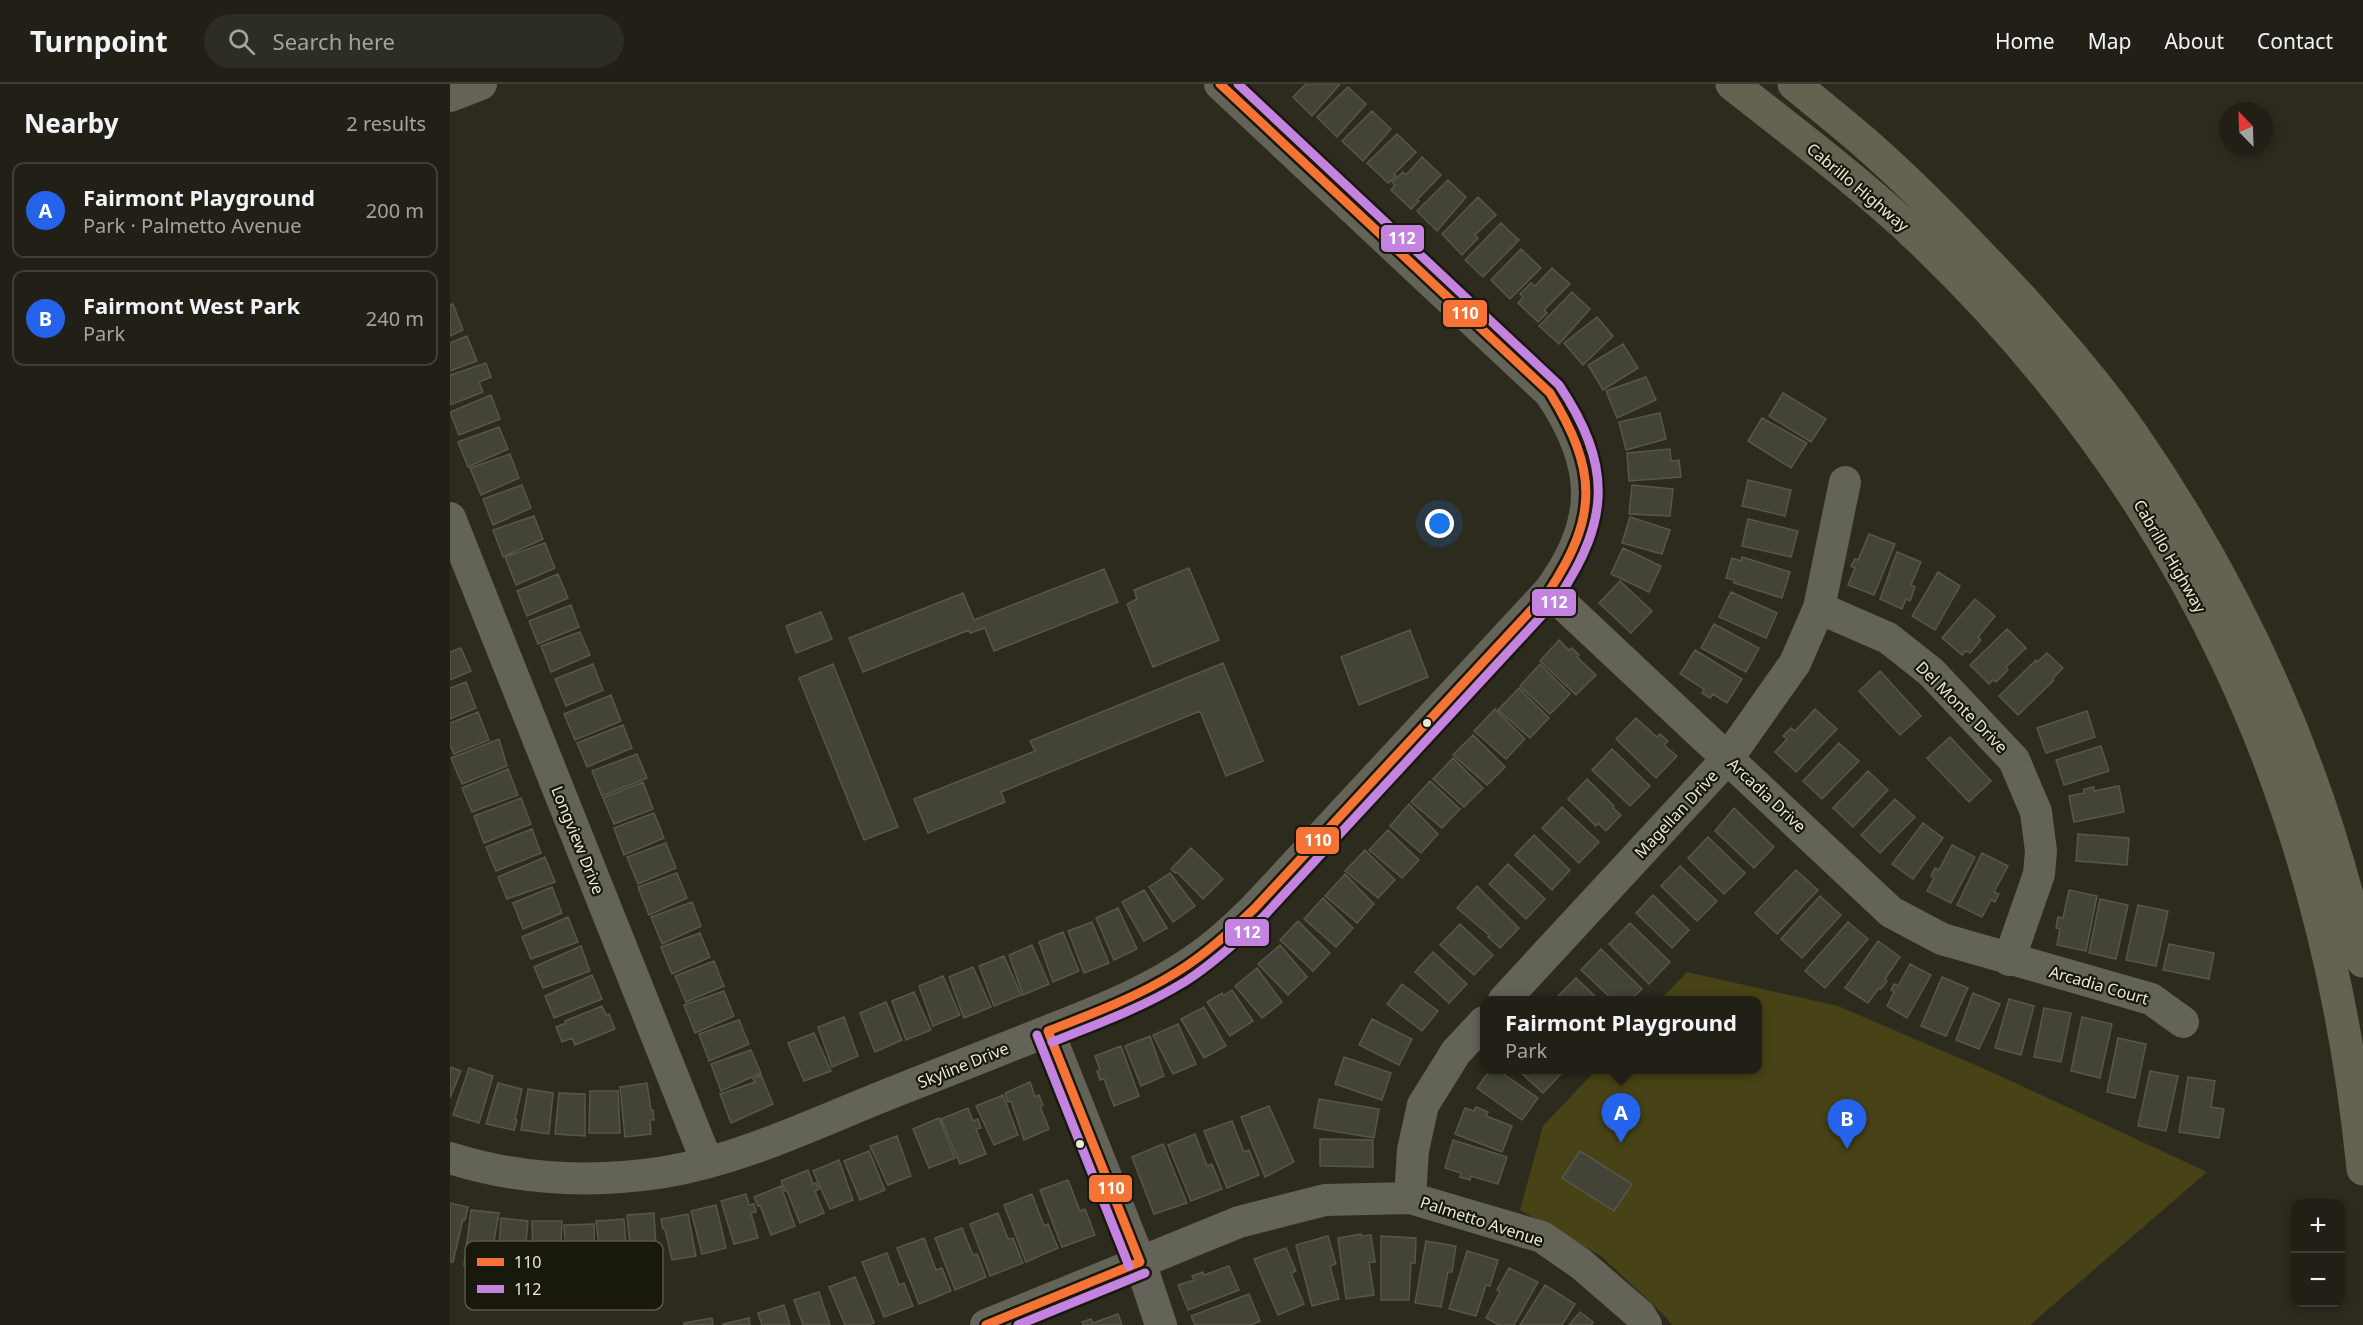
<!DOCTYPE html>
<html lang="en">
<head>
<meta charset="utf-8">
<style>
	:root { --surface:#222016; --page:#2e2d23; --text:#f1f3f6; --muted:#a2a3a1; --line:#3f3e35; --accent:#2563eb }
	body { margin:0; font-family:"Noto Sans",sans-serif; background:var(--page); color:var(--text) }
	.controls { position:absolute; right:18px; bottom:18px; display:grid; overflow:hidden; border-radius:12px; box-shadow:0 3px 9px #0003 }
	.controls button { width:54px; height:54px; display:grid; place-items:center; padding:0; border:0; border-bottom:2px solid var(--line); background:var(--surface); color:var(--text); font:30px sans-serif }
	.compass { position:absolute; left:1769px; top:18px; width:54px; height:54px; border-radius:50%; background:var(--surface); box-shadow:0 3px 9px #0003; rotate:337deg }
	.you { position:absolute; left:990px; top:440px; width:21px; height:21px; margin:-15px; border:4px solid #fff; border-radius:50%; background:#1a73e8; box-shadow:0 0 0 9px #1a73e833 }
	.badge { display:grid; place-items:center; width:39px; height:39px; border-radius:50%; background:var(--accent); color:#fff; font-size:20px; font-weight:700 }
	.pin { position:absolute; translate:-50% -50px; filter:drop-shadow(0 2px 3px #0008) }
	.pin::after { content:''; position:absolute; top:32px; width:21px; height:18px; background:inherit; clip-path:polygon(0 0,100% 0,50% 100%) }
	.popup { position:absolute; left:1030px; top:912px; width:282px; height:78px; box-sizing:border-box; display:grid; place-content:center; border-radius:12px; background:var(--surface); filter:drop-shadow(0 2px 4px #0005); font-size:20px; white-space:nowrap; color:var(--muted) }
	.popup b { font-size:22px; color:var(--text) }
	.popup::after { content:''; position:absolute; left:50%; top:100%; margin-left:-12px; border:12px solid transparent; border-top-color:var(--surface) }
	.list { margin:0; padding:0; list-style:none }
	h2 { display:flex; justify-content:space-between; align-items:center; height:78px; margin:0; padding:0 24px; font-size:26px }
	h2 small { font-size:20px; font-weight:400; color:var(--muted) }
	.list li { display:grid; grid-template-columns:39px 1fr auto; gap:18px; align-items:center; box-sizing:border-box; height:96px; margin:0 12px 12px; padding:0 12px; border:2px solid var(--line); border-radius:12px }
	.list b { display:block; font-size:22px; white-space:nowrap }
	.list p { margin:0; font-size:20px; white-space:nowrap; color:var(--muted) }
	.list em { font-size:20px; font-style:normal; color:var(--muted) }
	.icon { flex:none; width:33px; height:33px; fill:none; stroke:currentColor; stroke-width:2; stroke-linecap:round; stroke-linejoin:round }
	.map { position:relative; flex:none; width:1913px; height:1241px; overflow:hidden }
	header { display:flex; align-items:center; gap:36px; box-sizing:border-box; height:84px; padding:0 30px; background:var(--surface); border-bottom:2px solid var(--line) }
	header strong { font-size:28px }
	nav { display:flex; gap:33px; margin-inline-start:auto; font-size:21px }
	.search { width:420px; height:54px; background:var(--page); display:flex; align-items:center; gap:15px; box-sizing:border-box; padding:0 21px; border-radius:33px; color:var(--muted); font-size:22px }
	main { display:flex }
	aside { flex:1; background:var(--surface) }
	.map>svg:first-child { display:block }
	.green { fill:#484316 }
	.building { fill:#444337; stroke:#57564a; stroke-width:1.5 }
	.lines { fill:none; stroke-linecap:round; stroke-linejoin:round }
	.minor { stroke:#636358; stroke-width:32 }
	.highway { stroke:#646251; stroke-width:33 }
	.bus-1-casing { stroke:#19180d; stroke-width:14 }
	.bus-2-casing { stroke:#19180d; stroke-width:14 }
	.bus-1 { stroke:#f57335; stroke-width:9 }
	.bus-2 { stroke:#c483df; stroke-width:9 }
	.bus-dot { fill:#eae9da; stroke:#19180d; stroke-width:2 }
	.labels { text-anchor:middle; stroke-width:4.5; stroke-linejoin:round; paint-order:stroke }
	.street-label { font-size:16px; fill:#eae9da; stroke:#19180d }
	.key { fill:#19180d; stroke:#58574a; stroke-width:1.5 }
	.key-label { font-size:16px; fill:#eae9da }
	.line-badge { stroke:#19180d; stroke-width:2 }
	.badge-label { font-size:16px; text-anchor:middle; font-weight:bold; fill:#fff }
</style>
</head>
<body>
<header>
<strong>Turnpoint</strong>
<div class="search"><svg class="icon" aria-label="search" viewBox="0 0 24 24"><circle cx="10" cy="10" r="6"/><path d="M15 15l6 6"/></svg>Search here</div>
<nav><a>Home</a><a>Map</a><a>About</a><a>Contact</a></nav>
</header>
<main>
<aside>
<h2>Nearby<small>2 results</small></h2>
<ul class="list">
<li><span class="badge">A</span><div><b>Fairmont Playground</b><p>Park · Palmetto Avenue</p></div><em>200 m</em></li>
<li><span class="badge">B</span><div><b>Fairmont West Park</b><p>Park</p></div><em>240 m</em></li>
</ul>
</aside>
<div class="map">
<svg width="1913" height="1241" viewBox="0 0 1913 1241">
	<rect width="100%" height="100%" fill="#2d2b1d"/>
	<!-- green -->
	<path class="green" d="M1237,888L1388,922L1537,986L1757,1088L1580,1241H1222L1216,1233L1151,1172L1070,1126L1093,1042L1146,986H1308V916H1210Z"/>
	<!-- building -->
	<path class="building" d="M856,0H890L862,32L843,13Z
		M898,3L916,20L887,53L867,33Z
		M922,27L941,45L913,77L892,57Z
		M947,50L966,68L944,90L946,92L938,99L917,79Z
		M972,73L991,91L967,116L969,117L961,125L941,106L945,101L942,98L953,88L956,91Z
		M998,96L1016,113L987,147L967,127Z
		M1028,113L1046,131L1025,151L1028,154L1012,171L992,150Z
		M1051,139L1069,156L1033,193L1015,176Z
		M1071,165L1091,184L1060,215L1041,196Z
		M1102,184L1120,200L1094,226L1097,229L1088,238L1068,219L1073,213L1070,210L1081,199L1085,202Z
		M1122,208L1140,225L1109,260L1089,242Z
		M3,220L13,246L0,252V221Z
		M1147,233L1163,252L1133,281L1114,259Z
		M17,252L27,277L0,287V259Z
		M1173,260L1188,284L1153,306L1138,281Z
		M36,279L41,293L29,298L33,308L0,321V291Z
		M1196,293L1206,316L1167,334L1156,307Z
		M1333,309L1376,335L1361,358L1319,332Z
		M41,311L50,335L9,351L0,328Z
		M1210,329L1216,355L1176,366L1169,338Z
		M1312,334L1357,359L1341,384L1298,357Z
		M49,343L58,365L18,383L8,358Z
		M1220,365L1221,377L1229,376L1231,393L1179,397L1177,369Z
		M60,370L69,394L31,411L20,384Z
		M1298,396L1341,406L1335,432L1292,422Z
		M72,401L81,424L43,441L33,415Z
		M1182,401L1223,405L1220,432L1179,430Z
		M84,432L93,455L53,473L43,446Z
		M1180,433L1220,446L1212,470L1172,459Z
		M1298,435L1348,447L1341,473L1292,462Z
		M1419,450L1445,460L1424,511L1398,501L1405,484L1401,482L1405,475L1408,476Z
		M95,459L105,484L66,501L55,473Z
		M1173,464L1211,482L1199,508L1161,490Z
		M1447,468L1471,478L1461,501L1465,503L1460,517L1456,515L1452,525L1430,515Z
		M1292,473L1340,488L1332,514L1284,499V496L1276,494L1282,474L1291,477Z
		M739,484L769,556L703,583L677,520L687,515L684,506Z
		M654,485L668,518L544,567L535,544L520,549L519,546L413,588L399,554L513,509L524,536Z
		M1488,488L1510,502L1485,546L1462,532Z
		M108,490L118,514L77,532L67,507Z
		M1170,497L1202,527L1181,549L1149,519Z
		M1281,508L1327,529L1316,554L1269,533Z
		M1525,515L1545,532L1528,553L1531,556L1520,569L1516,567L1512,571L1492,554Z
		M121,521L129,543L88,560L79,537Z
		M371,528L382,555L346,569L336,542Z
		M1264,540L1309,564L1296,588L1251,564Z
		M1557,545L1576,564L1556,583L1558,586L1546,598L1543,596L1539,600L1520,581Z
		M960,546L978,593L909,621L891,573Z
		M130,548L140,571L101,588L91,562Z
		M1109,556L1119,566L1122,564L1129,571L1127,573L1146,591L1126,611L1090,577Z
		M11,564L21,587L0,596V568Z
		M1245,566L1292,595L1277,619L1263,610L1260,614L1252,609L1254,605L1230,590Z
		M1597,569L1613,584L1603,594L1604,596L1568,631L1549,612L1586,576L1587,578Z
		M773,579L813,677L776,692L750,627L551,708L555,718L478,749L464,715L585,667L580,657Z
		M143,580L153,606L116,622L105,595Z
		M383,580L448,743L414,756L349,594Z
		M1090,580L1120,610L1100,630L1070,602Z
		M1430,587L1471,632L1450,651L1409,607Z
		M16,598L26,624L0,635V604Z
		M1069,604L1099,634L1080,654L1048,626Z
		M161,611L171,637L125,656L114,630Z
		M1045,625L1075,655L1056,675L1024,647Z
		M1365,625L1387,645L1346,688L1325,668L1337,655L1333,652L1341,644L1345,647Z
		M1637,627L1645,653L1596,669L1587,644Z
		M28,628L39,656L4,670L0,661V639Z
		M1186,634L1207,653L1210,650L1218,657L1214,661L1227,672L1206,694L1166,655Z
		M173,641L182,664L137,683L127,659Z
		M1023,651L1055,683L1037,701L1003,671Z
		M1500,653L1541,697L1519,718L1477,674Z
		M49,655L57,682L12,700L1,674Z
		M1389,659L1409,677L1372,715L1353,697Z
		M1651,662L1659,687L1614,701L1606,676Z
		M1162,665L1200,702L1180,722L1142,686Z
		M187,670L197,694L152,712L142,687Z
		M1003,674L1033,704L1014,723L983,695Z
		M58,685L68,711L22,728L12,704Z
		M1418,687L1438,706L1403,743L1383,724Z
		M1137,695L1164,722L1163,724L1171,731L1156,747L1148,739L1146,742L1118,715Z
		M980,697L1010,725L992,744L961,718Z
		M193,698L203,725L164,740L153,714Z
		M1669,702L1674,728L1624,738L1619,712L1634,709V705L1644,703V707Z
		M71,714L81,740L34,759L24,732Z
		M1445,715L1465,733L1430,769L1411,751Z
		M959,720L988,750L971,769L940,742Z
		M1112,723L1149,758L1129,779L1092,744Z
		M1284,724L1324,763L1304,784L1265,747Z
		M204,729L214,754L174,771L164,744Z
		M1473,739L1493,754L1463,795L1442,780Z
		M82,745L91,769L46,787L36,763Z
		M938,746L969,776L952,794L919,766Z
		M1628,750L1679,754L1677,781L1626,777Z
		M1084,751L1120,786L1102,806L1065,771Z
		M1258,753L1295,789L1274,810L1238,774Z
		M216,759L226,784L188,800L177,773Z
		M1502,761L1525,773L1501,819L1477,807L1484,794L1481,792L1485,784L1489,786Z
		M741,764L773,795L753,815L727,788L725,789L721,785Z
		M915,766L945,796L928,814L895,787Z
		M1532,769L1558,782L1544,808L1549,810L1545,818L1541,816L1532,833L1507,821Z
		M95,773L105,798L57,815L48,793Z
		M1058,780L1095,815L1076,835L1039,800Z
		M1230,782L1267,817L1247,837L1211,802Z
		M1346,786L1368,806L1327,850L1305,829Z
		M227,789L237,814L199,831L188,803Z
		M720,789L745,822L723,838L699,803Z
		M895,790L924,820L907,839L875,812Z
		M1027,802L1069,844L1050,864L1038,853L1040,852L1007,824Z
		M102,803L112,829L73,845L63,819Z
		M694,806L717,844L694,857L672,818Z
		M1619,806L1647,812L1636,867L1607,861L1610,845L1606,844L1608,833L1613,834Z
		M1203,811L1239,846L1222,864L1186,829Z
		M1370,812L1391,831L1352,874L1331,855Z
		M873,814L903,844L886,863L854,835Z
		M1650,815L1678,821L1666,875L1639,869Z
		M242,818L251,842L212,860L201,833Z
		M1688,821L1718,827L1706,882L1676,876Z
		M668,824L687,865L664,876L646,834Z
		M118,833L128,858L81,875L72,853Z
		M848,837L880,869L863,887L830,856Z
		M642,838L659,879L634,889L618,847Z
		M1398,838L1418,855L1375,904L1355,887Z
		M1180,839L1220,878L1199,900L1159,860Z
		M1010,840L1043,871L1024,891L990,861Z
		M613,848L629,887L603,898L589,858Z
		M250,849L260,873L222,890L211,863Z
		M1428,857L1450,873L1435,895L1437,897L1431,905L1429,904L1418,919L1395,904Z
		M1719,860L1764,869L1759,895L1713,886Z
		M582,861L599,900L573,911L559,871Z
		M830,861L857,893L838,911L808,880Z
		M131,862L140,887L93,904L84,883Z
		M1151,865L1192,905L1180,916H1163L1131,886Z
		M983,868L1017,900L999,919L965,888Z
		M554,872L571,911L544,922L529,882Z
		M264,877L274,902L236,918L225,892Z
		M1460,880L1481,891L1457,934L1437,922L1444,908L1441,906L1444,900L1448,902Z
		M523,883L541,923L514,934L499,893Z
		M807,884L832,918L812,934L785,902Z
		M142,891L152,915L104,934L95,912Z
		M493,892L510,931L483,942L469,902Z
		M1492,893L1518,904L1496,952L1471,942Z
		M1126,894L1149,916L1105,915Z
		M952,900L988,927L972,947L937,920Z
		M782,906L803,937L780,952L757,918L772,909L773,912Z
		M274,907L284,932L245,949L234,921Z
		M464,908L481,946L456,956L442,917Z
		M1523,909L1550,920L1529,965L1506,956Z
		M1559,915L1584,922L1571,971L1545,964Z
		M436,918L452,956L425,968L410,929Z
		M152,922L156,931L159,930L165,945L125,961L122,954L112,958L106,943L116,939L115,937Z
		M754,923L776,962L754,974L731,935Z
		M1594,924L1621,929L1611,978L1584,973Z
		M394,933L408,972L382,983L368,943Z
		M1632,933L1662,940L1650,994L1621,987Z
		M922,935L962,955L949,981L909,961Z
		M289,936L299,960L259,977L249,950Z
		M728,940L746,980L723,990L703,951Z
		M364,949L381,987L354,997L338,959Z
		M700,952L714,992L691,1002L675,962Z
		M1668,954L1696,960L1685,1014L1657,1008Z
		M671,962L689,1012L664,1022L654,995L650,996L647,987L650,986L645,972Z
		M301,966L311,989L271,1007L261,980Z
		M894,973L941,989L932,1016L885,1000Z
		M0,983L11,987L0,1014Z
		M19,984L43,992L29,1039L3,1031Z
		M1040,986H1048L1088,1014L1072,1036L1027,1004Z
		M1068,986H1110L1113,988L1093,1009Z
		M1700,987L1728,992L1716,1047L1688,1042Z
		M311,991L323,1020L281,1039L270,1010L305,998L303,995Z
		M1738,993L1765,997L1761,1023L1774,1025L1769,1054L1729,1048Z
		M580,998L585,1013L589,1011L593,1021L590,1022L599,1045L574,1056L561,1017L558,1018L555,1009Z
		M48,999L72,1005L65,1035L67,1036L64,1046L36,1040Z
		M197,999L201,1026H203L204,1036H200L201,1050L175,1053L170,1003Z
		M78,1005L103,1009L99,1050L71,1046Z
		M140,1007H168L170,1049H139Z
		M109,1009L135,1010V1052L105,1050Z
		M553,1011L568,1051L544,1061L526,1022Z
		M869,1015L929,1025L924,1054L864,1044Z
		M819,1022L844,1078L815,1093L791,1033Z
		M1026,1023L1038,1028L1036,1032L1062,1042L1052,1068L1005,1050L1015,1024L1024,1027Z
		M518,1024L523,1037L528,1035L531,1044L526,1045L536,1070L510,1080L491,1035Z
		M489,1034L505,1074L479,1084L463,1045Z
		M782,1037L794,1068L799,1066L809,1091L777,1104L754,1047Z
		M745,1050L757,1082L762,1080L772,1105L741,1117L718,1061Z
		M447,1052L461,1092L438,1101L420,1062Z
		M870,1055L923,1056V1083L870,1082Z
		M1003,1056L1057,1073L1048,1100L1021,1092L1020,1096L1010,1093L1011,1089L995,1084Z
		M713,1060L737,1119L704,1130L682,1073Z
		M419,1067L435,1106L410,1116L394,1077Z
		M1130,1067L1182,1100L1164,1127L1112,1094Z
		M389,1076L403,1116L380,1125L363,1087Z
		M358,1086L363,1100L366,1099L369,1105L365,1107L374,1129L350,1139L337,1107H335L331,1097Z
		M618,1096L630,1127L635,1125L645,1151L612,1163L590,1106Z
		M331,1102L345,1142L321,1151L310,1121L308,1122L304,1113Z
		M296,1110L299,1121L304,1120L306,1128L301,1129L308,1154L284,1160L271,1117Z
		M582,1110L594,1142L598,1140L608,1164L576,1178L554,1121Z
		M0,1119L18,1123L15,1136L13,1135L3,1178H0Z
		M266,1121L276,1164L252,1170L241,1127Z
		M21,1126L49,1129L39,1185L14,1181Z
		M204,1129L207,1180L182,1182L177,1131Z
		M548,1129L558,1155L563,1154L573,1179L540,1192L520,1140Z
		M238,1130L246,1172L222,1176L215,1145H213L211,1135Z
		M51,1134L78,1137L74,1178L48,1176Z
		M174,1135L177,1177L151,1179L146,1137Z
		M82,1137H112L110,1180H83Z
		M144,1140L145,1182L117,1183L114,1141Z
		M512,1144L523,1171L527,1170L536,1193L505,1206L485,1154Z
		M911,1150V1152L921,1151L925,1178H919L924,1211L896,1215L888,1154Z
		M878,1152L886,1180L880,1182L889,1215L862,1222L846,1161Z
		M931,1152L966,1154L965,1179H961L959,1216H931Z
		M474,1154L486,1186L492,1184L501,1207L469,1220L447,1164Z
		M976,1157L1006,1162L1002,1188H998L991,1223L965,1219Z
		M836,1164L846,1187L841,1189L854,1220L828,1231L804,1175Z
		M1017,1167L1048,1176L1040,1202L1036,1201L1026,1232L999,1225Z
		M437,1169L449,1201L454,1199L463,1222L434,1233L412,1178Z
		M779,1182L789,1206L738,1226L728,1201L744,1196L742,1192L753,1188L754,1191Z
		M1059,1184L1088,1198L1064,1241H1049L1036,1234L1050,1208L1047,1206Z
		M405,1193L424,1239L418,1241H395L379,1203Z
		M1095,1201L1125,1220L1112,1241H1070Z
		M369,1208L380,1241H353L344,1216Z
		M799,1210L810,1237L801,1241H745L741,1232Z
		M334,1221L340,1241H312L308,1229Z
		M1130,1228L1143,1238L1142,1241H1119Z
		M668,1230L672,1241H633L632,1238L641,1235L643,1239Z
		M262,1234L263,1241H234V1239Z
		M299,1234L300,1241H273V1240Z"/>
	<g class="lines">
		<!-- minor -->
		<path class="minor" d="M0,12L31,0
			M0,434L257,1078
			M1099,507L1441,828L1492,855L1701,915L1733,938
			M1369,524L1438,554L1481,588L1564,676L1586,728L1591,767L1589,790L1559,876
			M1054,916L1278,674L1345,579L1369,524L1395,398
			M598,947L690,1178L711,1241
			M0,1074C69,1096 144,1099 215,1088C293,1075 368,1038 441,1009C492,989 542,969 593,949C645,928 697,909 743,877C766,862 785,843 805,824L1099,507C1151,437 1148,380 1100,309L770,0
			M960,1114L963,1066L973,1021L1006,968L1034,938
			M536,1241L789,1138L875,1116L960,1114L1092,1153L1131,1180L1190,1231L1196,1241"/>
		<!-- highway -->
		<path class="highway" d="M1282,0C1347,51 1413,101 1473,158C1738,413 1877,721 1913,1085
			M1344,0C1367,19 1391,38 1414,58C1469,106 1520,160 1570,213C1609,257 1649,302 1682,350C1792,509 1872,688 1913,877"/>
		<!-- bus-1 casing -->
		<g class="bus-1-casing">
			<path id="bus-1" d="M598,947C642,930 687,913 727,888C756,870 781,847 805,824L1099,507C1149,431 1147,386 1100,309L770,0
				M598,947L690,1178
				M536,1241L690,1178"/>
		</g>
		<!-- bus-2 casing -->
		<g class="bus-2-casing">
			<path id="bus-2" d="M587,951L679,1182
				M602,958C648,940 694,923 736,897C764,879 789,856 813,833L1108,514C1161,436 1162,380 1109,301L788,0
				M568,1241L695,1189"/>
		</g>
		<!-- bus-1 -->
		<use href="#bus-1" class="bus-1"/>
		<!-- bus-2 -->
		<use href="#bus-2" class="bus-2"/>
	</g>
	<!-- markers -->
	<g class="bus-dot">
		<circle cx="977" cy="639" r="5"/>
		<circle cx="630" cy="1060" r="5"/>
	</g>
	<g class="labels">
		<!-- street labels -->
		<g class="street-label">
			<text transform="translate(1408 103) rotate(40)" y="6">Cabrillo Highway</text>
			<text transform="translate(1720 472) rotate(60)" y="6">Cabrillo Highway</text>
			<text transform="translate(1512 623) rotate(45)" y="6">Del Monte Drive</text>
			<text transform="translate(1317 711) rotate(43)" y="6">Arcadia Drive</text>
			<text transform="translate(1226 730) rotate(-47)" y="6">Magellan Drive</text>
			<text transform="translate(128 756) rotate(68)" y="6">Longview Drive</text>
			<text transform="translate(1649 901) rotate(16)" y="6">Arcadia Court</text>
			<text transform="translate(513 981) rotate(-22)" y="6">Skyline Drive</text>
			<text transform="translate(1032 1137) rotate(18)" y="6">Palmetto Avenue</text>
		</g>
	</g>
	<!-- legend -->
	<rect x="15" y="1157" width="198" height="69" rx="9" class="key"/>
	<rect x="27" y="1174" width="27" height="8" fill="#f57335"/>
	<rect x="27" y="1201" width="27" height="8" fill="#c483df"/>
	<g class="key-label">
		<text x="64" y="1184">110</text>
		<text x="64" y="1211">112</text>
	</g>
	<g class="line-badge">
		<rect x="930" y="140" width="45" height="29" rx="6" fill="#c483df"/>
		<rect x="992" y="215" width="46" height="29" rx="6" fill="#f57335"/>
		<rect x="1081" y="504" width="46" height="29" rx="6" fill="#c483df"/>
		<rect x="845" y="742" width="45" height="29" rx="6" fill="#f57335"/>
		<rect x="774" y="834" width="46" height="29" rx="6" fill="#c483df"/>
		<rect x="638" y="1090" width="45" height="29" rx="6" fill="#f57335"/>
	</g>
	<g class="badge-label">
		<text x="952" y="160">112</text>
		<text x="1015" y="235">110</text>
		<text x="1104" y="524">112</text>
		<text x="868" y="762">110</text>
		<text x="797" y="854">112</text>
		<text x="661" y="1110">110</text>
	</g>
</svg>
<div class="controls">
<button>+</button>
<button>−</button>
</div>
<svg class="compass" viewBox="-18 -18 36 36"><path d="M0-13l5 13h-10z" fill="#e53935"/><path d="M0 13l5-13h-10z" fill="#a2a3a1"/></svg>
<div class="you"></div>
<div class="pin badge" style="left:1171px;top:1059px">A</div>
<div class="popup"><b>Fairmont Playground</b>Park</div>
<div class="pin badge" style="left:1397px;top:1065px">B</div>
</div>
</main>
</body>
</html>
